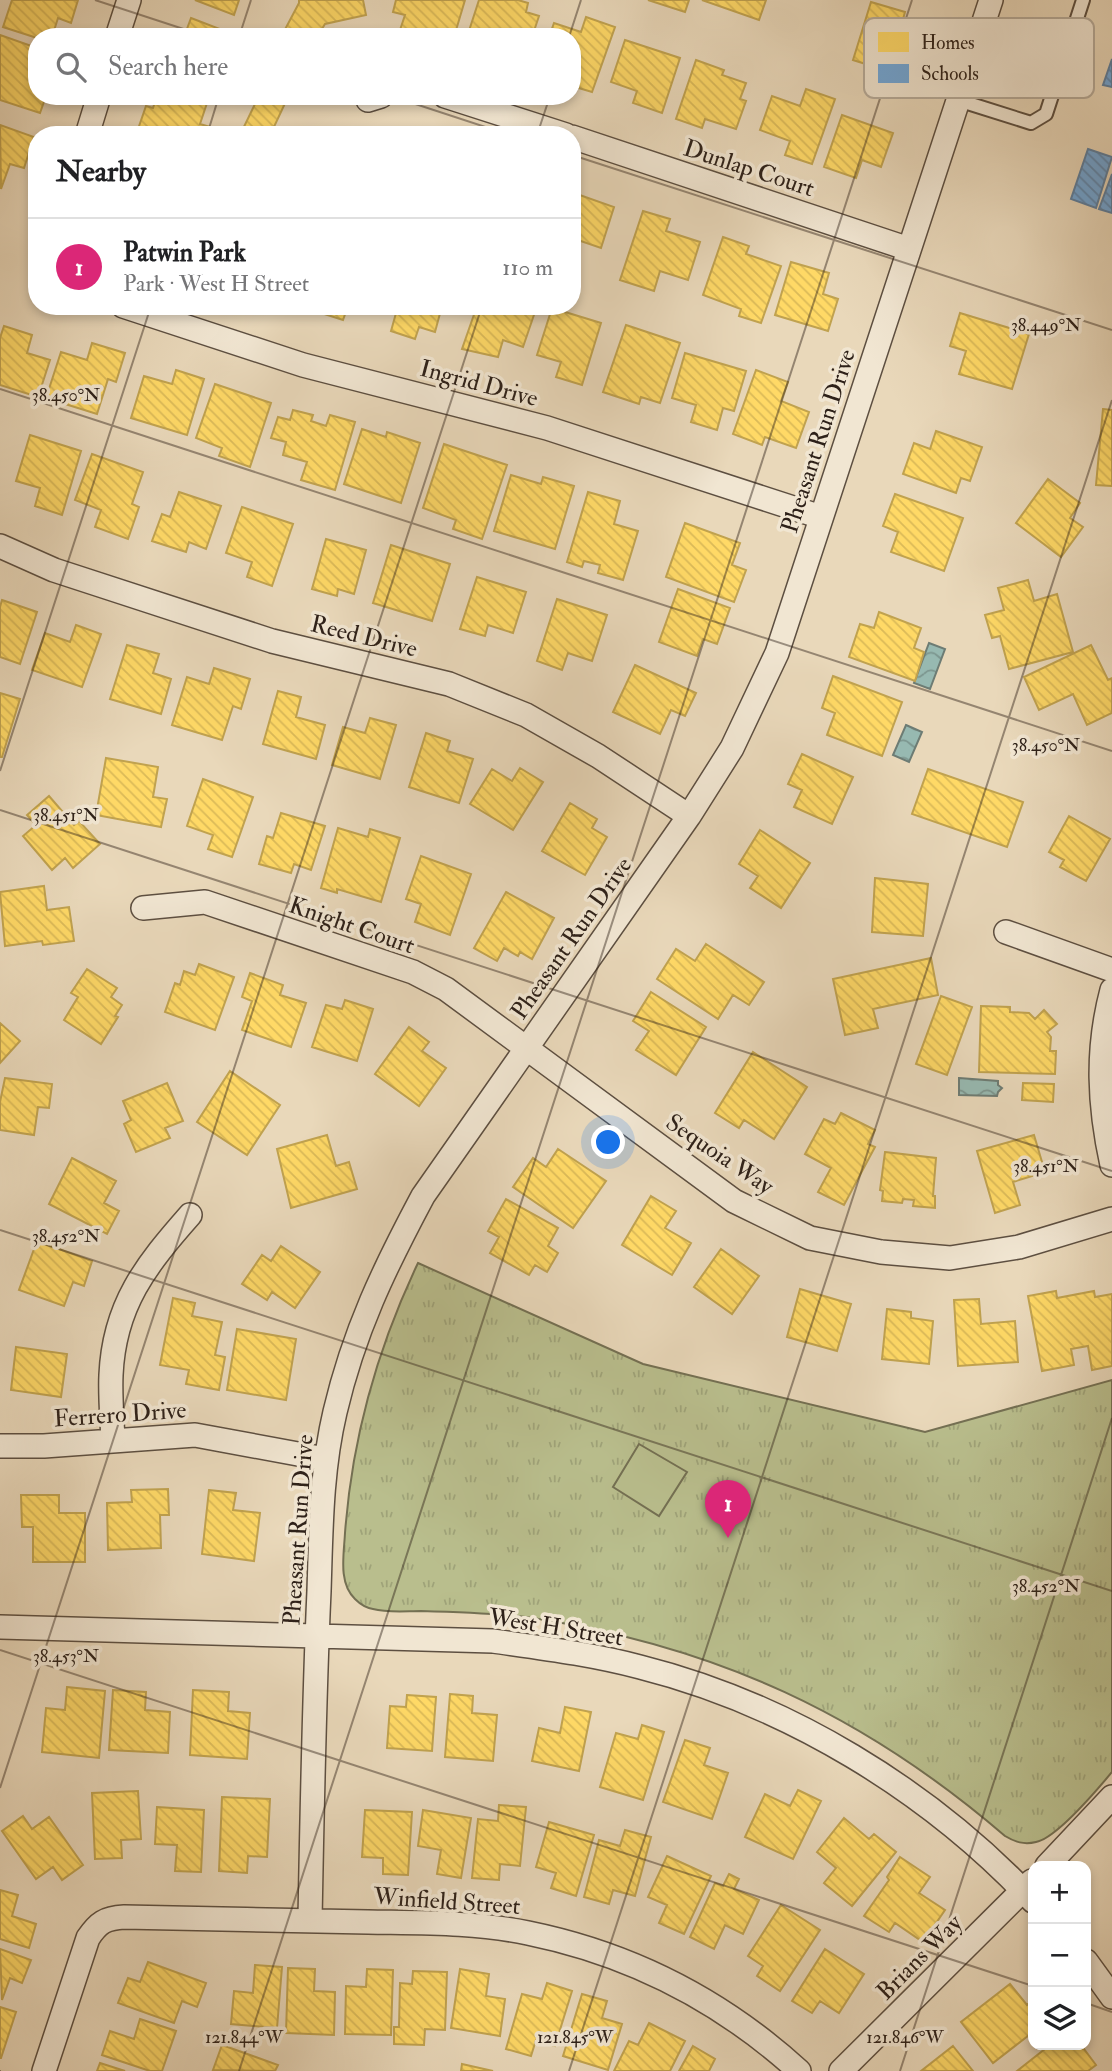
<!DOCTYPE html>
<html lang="en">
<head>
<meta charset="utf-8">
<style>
	:root { --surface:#fff; --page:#f2f2f2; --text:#202124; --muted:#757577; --line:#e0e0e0; --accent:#db2777 }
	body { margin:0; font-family:"IM FELL Double Pica",serif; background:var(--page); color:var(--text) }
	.controls { position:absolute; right:21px; bottom:21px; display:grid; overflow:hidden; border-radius:14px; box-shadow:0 4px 10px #0003 }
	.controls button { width:63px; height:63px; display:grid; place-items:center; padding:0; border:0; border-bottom:2px solid var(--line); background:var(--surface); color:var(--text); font:35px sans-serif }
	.you { position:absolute; left:609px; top:1143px; width:24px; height:24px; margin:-18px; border:5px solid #fff; border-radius:50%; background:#1a73e8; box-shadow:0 0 0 10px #1a73e833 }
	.badge { display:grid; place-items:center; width:46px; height:46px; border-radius:50%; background:var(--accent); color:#fff; font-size:23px; font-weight:700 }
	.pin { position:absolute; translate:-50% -58px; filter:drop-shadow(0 2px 4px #0008) }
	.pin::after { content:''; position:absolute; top:37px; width:24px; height:21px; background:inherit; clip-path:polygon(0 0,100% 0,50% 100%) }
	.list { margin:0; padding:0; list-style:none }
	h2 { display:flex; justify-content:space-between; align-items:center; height:91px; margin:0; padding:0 28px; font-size:30px }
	h2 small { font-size:23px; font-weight:400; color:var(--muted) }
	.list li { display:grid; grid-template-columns:46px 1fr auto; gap:21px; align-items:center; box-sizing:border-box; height:98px; padding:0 28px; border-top:2px solid var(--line) }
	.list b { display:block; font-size:26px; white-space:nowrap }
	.list p { margin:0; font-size:23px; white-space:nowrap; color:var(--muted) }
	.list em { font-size:23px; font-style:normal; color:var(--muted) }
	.icon { flex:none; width:38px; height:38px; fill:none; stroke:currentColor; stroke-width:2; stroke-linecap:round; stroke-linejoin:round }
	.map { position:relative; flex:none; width:1112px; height:2071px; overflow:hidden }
	.search { position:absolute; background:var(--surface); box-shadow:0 4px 10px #0003; left:28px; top:28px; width:553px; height:77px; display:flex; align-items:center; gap:18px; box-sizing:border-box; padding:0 24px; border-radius:28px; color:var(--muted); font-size:26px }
	.panel { position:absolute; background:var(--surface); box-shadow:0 4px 10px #0003; left:28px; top:126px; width:553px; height:189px; border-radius:28px }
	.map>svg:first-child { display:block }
	.park { fill:url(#park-tufts); stroke:#747053; stroke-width:2 }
	.pitch { fill:#b9be8d; stroke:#747053; stroke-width:2 }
	.water { fill:url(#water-waves); stroke:#6d7c74; stroke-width:2 }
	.homes { fill:url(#homes-back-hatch); stroke:#c0a24f; stroke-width:2 }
	.schools { fill:url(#schools-back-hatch); stroke:#5c80a2; stroke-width:2 }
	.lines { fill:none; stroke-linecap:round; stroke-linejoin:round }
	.lane-casing { stroke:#5d4f41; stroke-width:16 }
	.street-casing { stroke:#5d4f41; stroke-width:26 }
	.lane { stroke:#f1e6d2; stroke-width:12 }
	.street { stroke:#f1e6d2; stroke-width:23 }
	.ticks { fill:none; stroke:#2e2119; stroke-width:2; stroke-opacity:0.45 }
	.labels { text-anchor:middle; stroke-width:7; stroke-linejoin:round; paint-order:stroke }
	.street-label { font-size:24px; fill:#2e2119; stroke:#f1e6d2 }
	.key { fill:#f1e6d2; stroke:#b6ab9a; stroke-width:2 }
	.key-label { font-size:19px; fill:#2e2119 }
	.ticks-label { font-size:18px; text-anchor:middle; fill:#2e2119; stroke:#f1e6d2; stroke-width:7; stroke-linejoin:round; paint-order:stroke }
</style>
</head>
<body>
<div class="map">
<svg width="1112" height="2071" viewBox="0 0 1112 2071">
	<defs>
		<pattern id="park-tufts" width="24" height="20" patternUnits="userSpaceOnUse" patternTransform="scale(1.75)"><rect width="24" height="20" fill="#b9be8d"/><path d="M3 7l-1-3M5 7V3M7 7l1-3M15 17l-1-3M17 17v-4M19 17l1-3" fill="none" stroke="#9fa379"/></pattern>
		<pattern id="water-waves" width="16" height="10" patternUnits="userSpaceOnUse" patternTransform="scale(1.75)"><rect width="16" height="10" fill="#97b9b1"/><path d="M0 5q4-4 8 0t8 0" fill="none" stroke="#7c968f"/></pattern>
		<pattern id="homes-back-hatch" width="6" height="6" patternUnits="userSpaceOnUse" patternTransform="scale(1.75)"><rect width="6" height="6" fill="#ffd966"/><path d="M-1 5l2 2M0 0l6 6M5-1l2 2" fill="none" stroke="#dbba58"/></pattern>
		<pattern id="schools-back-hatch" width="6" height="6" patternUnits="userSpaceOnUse" patternTransform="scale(1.75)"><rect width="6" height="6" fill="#6fa8dc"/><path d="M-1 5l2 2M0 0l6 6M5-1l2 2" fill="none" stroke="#5c88b2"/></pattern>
	</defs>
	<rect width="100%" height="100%" fill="#e9d8ba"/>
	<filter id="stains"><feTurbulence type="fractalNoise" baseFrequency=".00286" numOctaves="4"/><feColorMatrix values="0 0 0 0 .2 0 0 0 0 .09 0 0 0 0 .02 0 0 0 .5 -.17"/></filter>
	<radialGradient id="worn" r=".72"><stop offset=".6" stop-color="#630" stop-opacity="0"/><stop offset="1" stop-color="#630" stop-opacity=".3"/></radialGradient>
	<!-- park -->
	<path class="park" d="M418,1263L643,1364L925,1432L1112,1380V1772C1097,1790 1057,1838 1036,1842C1024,1845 1015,1842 1005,1836C863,1714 717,1647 533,1618C496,1613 459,1612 421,1611C406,1611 388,1613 373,1609C367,1608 360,1604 355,1599C338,1583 344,1554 345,1533C352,1438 377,1349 418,1263Z"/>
	<!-- pitch -->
	<path class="pitch" d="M639,1444L687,1472L659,1516L613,1487Z"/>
	<!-- water -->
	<path class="water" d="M929,643L945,649L930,689L914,683Z
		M906,725L922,732L909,762L893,755Z
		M959,1078L998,1081V1085L1002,1088L998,1092L997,1096L959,1095Z"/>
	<!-- homes -->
	<path class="homes" d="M12,0H78L71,23L58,18L52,37L37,38L3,27Z
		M195,0H239L234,15Z
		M299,0H363L366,15L325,24L317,37H281L299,3Z
		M396,0H465L454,37L427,35L426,37H411L399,33L405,15L393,12Z
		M479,0H518L528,3L526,12L539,16L532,37H467Z
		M648,0H689L685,12Z
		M702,0H766L759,20Z
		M871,2L905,12L900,30L922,38L910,78L853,60Z
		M586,17L615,27L592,92L572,86V37H549L554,23L581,32Z
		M191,18L225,31L223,37H184Z
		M0,35L37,48V96H46L40,113L0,100Z
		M625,40L680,58L662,113L633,103L637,91L611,82Z
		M696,60L724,70L722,75L746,83L740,99L746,101L736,129L705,119L702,128L676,119Z
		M806,89L835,99L812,164L785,155L790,141L760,130L772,96L800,106Z
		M157,96L209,97L200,124L210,127L208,135H136L146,106L153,108Z
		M250,96L288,97L272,131L280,135H240L255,104L248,100Z
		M842,115L893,133L881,167L862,160L856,178L824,167Z
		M0,125L34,137L24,168L10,164L1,189Z
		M574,193L614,207L601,248L572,238Z
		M643,211L670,219L666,231L700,242L688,280L660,271L654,291L620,280Z
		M723,237L749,246L746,254L781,266L761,323L739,316L741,309L703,295Z
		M791,262L829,273L823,294L838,299L828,331L775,315Z
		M313,306H348L343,320L312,310Z
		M398,306H442L435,332L419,327L415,339L391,331Z
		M477,306H537L523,347L503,340L498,357L462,349Z
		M552,308L601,323L582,385L556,377L561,362L537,355Z
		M960,313L1029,334L1012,389L959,374L966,351L950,346Z
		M626,325L680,343L660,403L641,397L639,404L603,392Z
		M4,326L32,335L27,353L50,360L38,397L0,385V338Z
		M92,343L125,353L116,382L108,379L97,414L46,398L61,352L87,360Z
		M685,353L746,371L734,411L723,408L717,430L691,422L696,405L672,398Z
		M176,370L204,379L187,435L131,418L144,376L172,384Z
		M756,370L788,382L781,401L809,412L796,448L765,437L762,445L733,434Z
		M215,384L271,403L250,467L219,456L222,448L196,438Z
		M1103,409L1112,410V486L1096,485Z
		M293,410L313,415L311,421L326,426L330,415L355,422L335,490L301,480L307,462L283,455L286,442L271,438L278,417L290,420Z
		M362,429L386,437L387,432L420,443L401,503L344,484Z
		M936,431L982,447L970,481L961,478L956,493L903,474L914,443L930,449Z
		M30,435L81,451L62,515L35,506L40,488L16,481Z
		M444,444L507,465L482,539L453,529L456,520L423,508Z
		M92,454L143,472L132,504L139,507L128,539L95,527L101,510L75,500Z
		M511,475L541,484L543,477L574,486L555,549L494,531Z
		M1048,479L1080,503L1070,518L1083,527L1061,557L1016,523Z
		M179,492L221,506L206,549L189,542L186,552L152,541L162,514L170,517Z
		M588,492L620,501L614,524L638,531L623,580L598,573L600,565L584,561L582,567L567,562Z
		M895,494L963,518L944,571L891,552L898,532L883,526Z
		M242,507L293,524L272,586L247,577L252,562L226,553Z
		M685,523L740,543L732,565L746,570L734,602L666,577Z
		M326,539L366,550L354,594L338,589L337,596L312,589Z
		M391,545L450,564L432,621L373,603Z
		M477,577L526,592L513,633L488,625L485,636L460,629Z
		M1028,580L1034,601L1057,594L1073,652L1009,669L1000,636L992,638L985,615L1004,610L998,588Z
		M678,589L730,608L717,644L703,639L697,656L659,642Z
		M557,599L607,615L592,661L568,653L562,670L537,661Z
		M2,600L37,612L20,664L0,657V607Z
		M879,612L921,628L914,648L924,652L915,681L849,657L860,624L874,628Z
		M76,625L101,634L82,687L32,670L45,633L70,642Z
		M127,645L159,654L153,673L171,679L161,714L110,699Z
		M1091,645L1108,680L1112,678V713L1087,725L1073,694L1039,710L1024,677Z
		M635,665L696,693L685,716L671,710L660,734L613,712Z
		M214,668L250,679L241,709L233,706L222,740L172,725L187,677L209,684Z
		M833,676L902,702L882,756L827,735L835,713L822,708Z
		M278,691L301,697L296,717L325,725L316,759L263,744Z
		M0,693L20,699L2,757H0Z
		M370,718L396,725L380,779L332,765L343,727L365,733Z
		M426,733L450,741L447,751L473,759L459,803L409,787Z
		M802,754L853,777L832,824L794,807L802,790L788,784Z
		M106,758L158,767L153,797L167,799L161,827L96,815Z
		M520,768L543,782L513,830L470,804L492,769L512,781Z
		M928,769L1023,802L1007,847L912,814Z
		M203,779L253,797L232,857L208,849L213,835L187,826Z
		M49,796L74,825L79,821L100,844L73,868L65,858L52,870L23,836L36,825L27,815Z
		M570,803L597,819L592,828L607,837L585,875L542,851Z
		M281,813L325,826L311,870L294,864L291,873L259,864L267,836L273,838Z
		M1069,816L1110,839L1086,881L1060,867L1064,860L1049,852Z
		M338,828L368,837L370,829L400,838L381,902L337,889V893L321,888Z
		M760,830L810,863L781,908L750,888L758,876L739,864Z
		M421,856L471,874L450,935L415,922L421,904L406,899Z
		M875,878L928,884L923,936L872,932Z
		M44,886L47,910L69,907L74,941L43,945L42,941L5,946L0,892Z
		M506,892L554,918L532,959L520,952L518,956L504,948L497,961L474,948Z
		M706,944L764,982L749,1005L733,995L718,1019L657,979L676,949L695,961Z
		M931,958L938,995L873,1009L878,1028L845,1035L833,979Z
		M199,964L234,977L215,1030L165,1012L175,983L180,985L184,971L195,975Z
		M87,969L117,988L111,997L122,1005L115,1016L118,1017L101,1044L64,1020L78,997L71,993Z
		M250,973L283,985L280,995L306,1003L291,1047L242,1030L252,1001L242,997Z
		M651,992L706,1027L676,1075L636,1050L649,1031L633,1021Z
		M941,996L972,1007L947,1075L916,1064Z
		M345,1000L373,1009L357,1061L312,1047L326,1005L342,1009Z
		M981,1006L1010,1007V1012L1029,1013L1035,1019L1044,1010L1057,1024L1047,1032L1051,1037L1050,1051H1056L1055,1074L979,1072Z
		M0,1023L20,1041L0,1063Z
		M409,1027L429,1042L422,1051L446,1068L419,1106L375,1074Z
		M753,1052L807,1087L774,1139L744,1120L739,1128L715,1113Z
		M230,1071L280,1105L247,1155L197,1122Z
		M5,1078L52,1084L49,1108L38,1107L34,1135L0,1130V1102Z
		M167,1083L183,1121L165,1128L170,1138L136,1152L124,1124L131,1120L123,1101Z
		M1023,1083L1054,1084L1053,1102L1022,1100Z
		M841,1113L875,1130L868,1144L875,1147L844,1205L818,1192L831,1168L805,1154L824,1119L835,1124Z
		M327,1135L336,1166L349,1162L357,1189L291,1208L277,1149Z
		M1034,1135L1045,1172L1013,1182L1020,1205L995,1213L977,1151Z
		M558,1149L606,1181L573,1228L513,1187L533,1158L546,1167Z
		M885,1152L936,1158L933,1196H935V1208L913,1206L914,1200L903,1199L902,1203L882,1201L883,1191L880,1190Z
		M72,1158L116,1181L104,1203L119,1211L107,1234L49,1204Z
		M651,1196L676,1211L665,1228L691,1243L672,1275L622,1245Z
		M506,1199L558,1228L548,1246L558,1253L547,1272L535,1265L529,1275L490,1253L499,1237L488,1231Z
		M37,1241L92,1261L84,1286L73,1282L64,1306L19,1290Z
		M281,1246L320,1272L295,1308L272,1292L267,1300L242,1284L262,1255L271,1261Z
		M721,1249L759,1276L732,1314L694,1287Z
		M800,1289L851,1304L837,1351L787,1337Z
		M1056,1291L1057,1298L1094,1291L1095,1297L1112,1294V1366L1092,1370L1088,1346L1071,1349L1074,1365L1042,1371L1028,1296Z
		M173,1298L195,1303L192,1316L222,1322L215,1355L225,1357L219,1390L186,1384L189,1370L160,1365Z
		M979,1299L981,1324L1015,1321L1018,1362L958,1366L954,1300Z
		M887,1309L911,1312V1318L933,1321L929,1364L882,1359Z
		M237,1329L296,1339L286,1400L227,1390Z
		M16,1347L67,1354L61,1397L11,1390Z
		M168,1489L169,1515H160L161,1548L108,1550L107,1503L132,1502L131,1490Z
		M209,1490L236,1493L233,1510L260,1513L254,1561L202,1554Z
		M21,1495H59V1513H85V1562H33V1527H22Z
		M67,1687L105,1691L99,1758L42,1752L46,1708L65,1710Z
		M113,1690L146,1692L145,1710L170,1712L168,1753L109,1750Z
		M193,1690L229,1692L228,1711L250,1713L247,1759L190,1755Z
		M450,1694L473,1696L472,1713L497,1715L493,1761L445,1757Z
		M407,1695L436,1697L432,1751L387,1748L390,1706L406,1707Z
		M565,1707L591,1712L579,1771L532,1761L539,1728L560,1733Z
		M642,1725L664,1732L643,1800L600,1787L616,1733L638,1739Z
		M685,1740L710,1748L704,1765L728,1773L712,1819L663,1802Z
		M798,1790L821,1801L793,1859L745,1837L765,1794L790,1806Z
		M138,1791L141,1839L121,1840L122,1858L95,1859L92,1793Z
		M222,1797L270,1799L267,1857L248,1856L247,1873L219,1871Z
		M499,1805L526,1807L520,1866L500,1864L499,1880L472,1878L478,1819L498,1821Z
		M157,1807L204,1810L201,1872L175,1871L177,1845L155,1844Z
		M365,1810L412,1812L408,1875L383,1874V1858L362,1857Z
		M423,1810L471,1818L461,1878L437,1874L441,1850L418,1846Z
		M23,1816L32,1829L49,1817L83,1865L62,1880L53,1867L36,1879L2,1831Z
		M844,1818L869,1839L874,1834L896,1852L852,1906L824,1883L836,1868L817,1852Z
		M549,1822L594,1835L576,1896L551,1888L556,1873L536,1867Z
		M625,1830L651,1837L635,1896L613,1890L609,1904L584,1897L599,1840L620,1846Z
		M667,1856L711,1876L684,1934L659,1923L667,1905L648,1897Z
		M900,1857L930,1877L919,1893L945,1910L923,1942L895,1923L889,1932L864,1916L889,1880L887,1877Z
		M729,1874L739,1879L734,1889L759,1900L743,1934L725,1925L714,1949L690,1937L715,1883L723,1886Z
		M0,1890L18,1895L12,1916L36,1924L29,1948L0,1939Z
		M781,1905L820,1930L780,1991L757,1976L763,1966L748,1956Z
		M0,1949L31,1960L22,1983L10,1978L2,2000Z
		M825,1949L864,1974L839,2013L820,2001L812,2013L792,2001Z
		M148,1962L206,1983L197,2007L182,2001L174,2023L118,2003L128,1978L140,1982Z
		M255,1965L282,1967L277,2028L231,2024L234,1991L253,1993Z
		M288,1968L315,1969L314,1991L335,1992L334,2035L286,2033Z
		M367,1969L393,1970L391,2035L345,2034L346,1986L366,1987Z
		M460,1969L489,1974L486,1996L505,1999L500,2036L451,2028Z
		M413,1971L447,1972L445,2030L425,2029L424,2045L394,2044V2027H399L400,1983L412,1984Z
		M547,1983L572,1991L555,2046L536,2040L531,2056L506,2049L522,1994L542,1999Z
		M1010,1984L1027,2005L1033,2000V2032L993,2063L961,2022Z
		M582,1994L607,2001L602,2018L622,2024L608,2070L563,2056Z
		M0,2007L16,2012L1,2058H0Z
		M140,2019L176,2031L162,2071H150L102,2055L110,2031L134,2039Z
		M649,2023L685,2041L670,2071H614L629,2041L638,2045Z
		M222,2045L278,2065L275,2071L213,2070Z
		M1050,2045H1081L1096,2065L1088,2071H1017Z
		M693,2046L715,2059L709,2071H679Z
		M953,2046L973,2071H921Z
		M100,2063L125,2071H97Z
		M462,2064L493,2071H461Z"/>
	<!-- schools -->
	<path class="schools" d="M1112,59V87L1103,85Z
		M1088,149L1112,157L1096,208L1071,199Z
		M1112,174V213L1099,209Z"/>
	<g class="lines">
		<!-- lane casing -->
		<g class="lane-casing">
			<path id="lane" d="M958,100L1031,123L1046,114L1083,0"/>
		</g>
		<!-- street casing -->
		<g class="street-casing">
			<path id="street" d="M117,37L129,0
				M445,96L566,135
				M368,100L381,96
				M87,135L99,96
				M572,137L909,249
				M123,306L303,365L547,428L821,517
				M0,546L54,570L272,641L449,684L526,715L598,756L689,816
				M143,908L205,902L413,972L446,989L734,1201L810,1238L881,1252L950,1258L1019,1247L1112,1219
				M1006,932L1112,970
				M1112,990C1096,1050 1099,1106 1112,1165
				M113,1440C112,1418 110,1396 111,1375C114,1305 146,1265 190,1215
				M0,1446H44L195,1435L325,1459
				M0,1627L493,1641C542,1648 591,1654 640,1667C787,1704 929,1790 1033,1901
				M1047,1866L1112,1797
				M310,1920C312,1811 314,1701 319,1591C321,1531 321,1471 335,1412C354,1331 384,1269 423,1196L689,816L732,748L777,653L991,0
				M1086,1961L1112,1997
				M44,2071L88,1938C98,1923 105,1918 124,1917C205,1919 287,1920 368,1922C421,1923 475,1922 528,1933C631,1954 721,2000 799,2071
				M841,2071L1032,1881"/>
		</g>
		<!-- lane -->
		<use href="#lane" class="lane"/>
		<!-- street -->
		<use href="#street" class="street"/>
	</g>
	<!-- ticks -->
	<path class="ticks" d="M95,0L208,37M239,37L251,0M569,37L581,0M391,96L510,135M207,135L219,96M537,135L550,96M572,155L1112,330M0,389L1112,751M0,771L151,306M0,810L1112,1171M0,1230L1112,1591M0,1650L1033,1986M0,1788L482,306M1086,2003L1112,2012M0,2071H1M239,2071L912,0M569,2071L1112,400M900,2071L1112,1418"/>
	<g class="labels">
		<!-- street labels -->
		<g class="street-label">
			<text transform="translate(749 168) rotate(18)" y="8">Dunlap Court</text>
			<text transform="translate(479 383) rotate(15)" y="8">Ingrid Drive</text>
			<text transform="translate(818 441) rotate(-72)" y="8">Pheasant Run Drive</text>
			<text transform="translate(364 636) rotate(14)" y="8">Reed Drive</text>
			<text transform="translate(352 925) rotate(19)" y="8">Knight Court</text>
			<text transform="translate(571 938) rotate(-55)" y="8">Pheasant Run Drive</text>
			<text transform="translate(720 1154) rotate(34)" y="8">Sequoia Way</text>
			<text transform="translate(120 1414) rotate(-4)" y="8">Ferrero Drive</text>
			<text transform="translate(298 1530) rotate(-86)" y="8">Pheasant Run Drive</text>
			<text transform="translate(556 1627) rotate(9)" y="8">West H Street</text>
			<text transform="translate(447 1901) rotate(4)" y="8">Winfield Street</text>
			<text transform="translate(919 1957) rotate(-45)" y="8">Brians Way</text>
		</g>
	</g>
	<!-- legend -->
	<rect x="864" y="18" width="230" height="80" rx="10" class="key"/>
	<rect x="878" y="32" width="31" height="20" fill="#ffd966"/>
	<rect x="878" y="64" width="31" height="19" fill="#6fa8dc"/>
	<g class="key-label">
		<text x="921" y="49">Homes</text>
		<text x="921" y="80">Schools</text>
	</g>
	<g class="ticks-label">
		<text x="1046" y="331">38.449°N</text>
		<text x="66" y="401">38.450°N</text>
		<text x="1046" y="751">38.450°N</text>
		<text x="66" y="821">38.451°N</text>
		<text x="1046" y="1172">38.451°N</text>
		<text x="66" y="1242">38.452°N</text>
		<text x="1046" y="1592">38.452°N</text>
		<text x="66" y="1662">38.453°N</text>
		<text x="244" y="2043">121.844°W</text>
		<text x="575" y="2043">121.845°W</text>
		<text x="905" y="2043">121.846°W</text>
	</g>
	<rect width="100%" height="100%" filter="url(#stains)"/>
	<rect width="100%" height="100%" fill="url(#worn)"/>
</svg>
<div class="controls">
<button>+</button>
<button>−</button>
<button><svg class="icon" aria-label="layers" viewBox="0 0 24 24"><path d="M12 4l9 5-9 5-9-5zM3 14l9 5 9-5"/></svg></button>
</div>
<div class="you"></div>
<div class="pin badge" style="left:728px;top:1538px">1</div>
<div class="search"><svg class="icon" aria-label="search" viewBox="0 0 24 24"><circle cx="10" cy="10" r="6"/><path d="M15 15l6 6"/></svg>Search here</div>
<section class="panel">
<h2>Nearby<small></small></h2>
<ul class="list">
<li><span class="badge">1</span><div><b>Patwin Park</b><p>Park · West H Street</p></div><em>110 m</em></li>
</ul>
</section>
</div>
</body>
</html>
